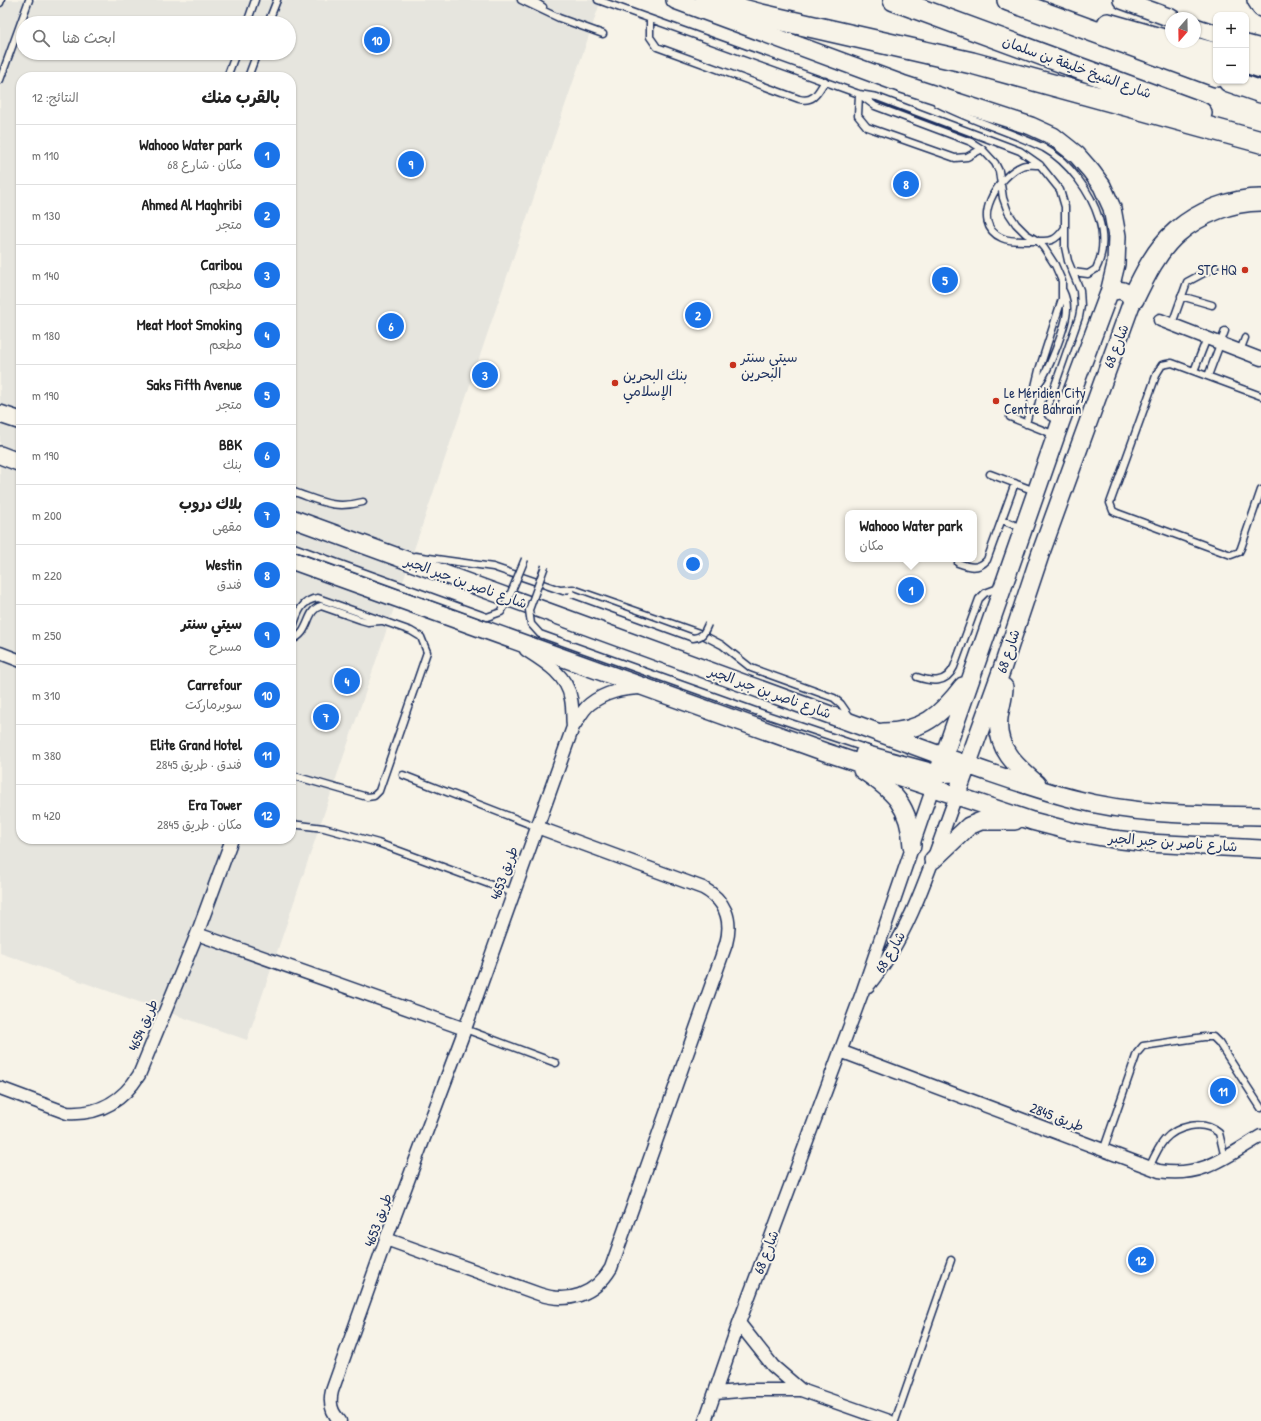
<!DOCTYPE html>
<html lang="ar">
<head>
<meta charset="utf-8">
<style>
	:root { --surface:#fff; --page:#f2f2f2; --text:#222; --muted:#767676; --line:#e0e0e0; --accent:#1a73e8 }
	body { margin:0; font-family:"Patrick Hand","Playpen Sans Arabic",sans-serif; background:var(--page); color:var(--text); direction:rtl }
	.controls { position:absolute; right:12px; top:12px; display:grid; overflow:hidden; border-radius:8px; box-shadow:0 1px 3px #0004 }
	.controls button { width:36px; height:36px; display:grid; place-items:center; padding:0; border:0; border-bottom:1px solid var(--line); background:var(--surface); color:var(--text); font:20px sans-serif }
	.compass { position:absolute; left:1165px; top:12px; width:36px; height:36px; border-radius:50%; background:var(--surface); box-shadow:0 1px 3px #0004; rotate:200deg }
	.you { position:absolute; left:693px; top:564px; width:14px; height:14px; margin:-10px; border:3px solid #fff; border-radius:50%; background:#1a73e8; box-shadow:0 0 0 6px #1a73e833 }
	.badge { display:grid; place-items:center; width:26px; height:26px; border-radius:50%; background:var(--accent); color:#fff; font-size:13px; font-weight:700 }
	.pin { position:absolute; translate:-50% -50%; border:2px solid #fff; box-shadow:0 1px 4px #0006 }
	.popup { position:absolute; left:845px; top:510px; width:132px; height:52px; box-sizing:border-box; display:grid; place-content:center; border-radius:8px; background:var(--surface); filter:drop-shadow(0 1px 3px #0005); font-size:13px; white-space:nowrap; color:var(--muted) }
	.popup b { font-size:15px; color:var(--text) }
	.popup::after { content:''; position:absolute; left:50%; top:100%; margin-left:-8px; border:8px solid transparent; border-top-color:var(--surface) }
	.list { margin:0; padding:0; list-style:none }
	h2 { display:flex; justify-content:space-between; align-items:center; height:52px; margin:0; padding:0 16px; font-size:17px }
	h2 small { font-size:13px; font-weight:400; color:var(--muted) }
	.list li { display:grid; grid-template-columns:26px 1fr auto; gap:12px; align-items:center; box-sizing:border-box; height:60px; padding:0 16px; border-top:1px solid var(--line) }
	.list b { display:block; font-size:15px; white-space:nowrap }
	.list p { margin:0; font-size:13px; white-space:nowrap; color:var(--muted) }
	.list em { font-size:13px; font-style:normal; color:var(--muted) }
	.icon { flex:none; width:22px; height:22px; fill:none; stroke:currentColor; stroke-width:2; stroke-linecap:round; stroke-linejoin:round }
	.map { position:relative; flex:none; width:1261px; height:1421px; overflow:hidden; direction:ltr }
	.search { position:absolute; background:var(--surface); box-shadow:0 1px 3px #0004; left:16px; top:16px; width:280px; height:44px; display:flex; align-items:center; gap:10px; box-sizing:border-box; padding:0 14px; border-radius:22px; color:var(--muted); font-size:15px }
	.panel { position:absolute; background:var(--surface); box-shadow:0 1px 3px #0004; left:16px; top:72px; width:280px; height:772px; border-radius:16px; direction:rtl }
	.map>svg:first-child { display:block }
	.built { fill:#e6e5de; fill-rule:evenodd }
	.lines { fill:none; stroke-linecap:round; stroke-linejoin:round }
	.lane-casing { stroke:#1b2f5e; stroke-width:9 }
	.street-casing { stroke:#1b2f5e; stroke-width:15 }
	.secondary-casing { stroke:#1b2f5e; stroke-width:20 }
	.highway-casing { stroke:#1b2f5e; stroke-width:24 }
	.lane { stroke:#f7f3e8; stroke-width:6 }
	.street { stroke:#f7f3e8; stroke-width:12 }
	.secondary { stroke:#f7f3e8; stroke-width:17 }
	.highway { stroke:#f7f3e8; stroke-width:21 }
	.lane-bridge-casing { stroke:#1b2f5e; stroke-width:9; stroke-linecap:butt }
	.lane-bridge { stroke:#f7f3e8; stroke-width:6 }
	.poi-dot { fill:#c8321e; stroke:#f7f3e8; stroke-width:1.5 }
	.labels { text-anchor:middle; stroke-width:4; stroke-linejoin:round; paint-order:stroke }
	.street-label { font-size:14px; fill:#1b2f5e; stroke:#f7f3e8 }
	.poi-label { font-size:14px; fill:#1b2f5e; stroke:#f7f3e8; text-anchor:start }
</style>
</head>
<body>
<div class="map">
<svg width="1261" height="1421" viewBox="0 0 1261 1421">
	<rect width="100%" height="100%" fill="#f7f3e8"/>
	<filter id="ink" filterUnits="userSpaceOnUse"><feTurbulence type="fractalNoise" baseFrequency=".025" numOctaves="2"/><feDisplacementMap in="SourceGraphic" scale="8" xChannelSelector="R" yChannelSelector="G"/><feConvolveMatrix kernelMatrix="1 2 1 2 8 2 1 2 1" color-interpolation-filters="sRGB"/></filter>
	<g filter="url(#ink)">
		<!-- built -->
		<path class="built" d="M0,0H601L247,1040L0,953ZM23,23H289V53H23ZM21,77H291V839H21Z"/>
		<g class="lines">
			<!-- lane casing -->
			<g class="lane-casing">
				<path id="lane" d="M521,0L559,18L603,34
					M532,0L543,7
					M598,0L859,94L877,97L1020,151L1040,165L1060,190L1065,207V247L1068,261L1080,290L1081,306L1079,317L1047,408L1048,415L1059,421
					M0,3L1,0
					M650,19V37L657,47L799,99C814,103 818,92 825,81
					M247,23L255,0
					M268,23L277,0
					M227,77L236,53
					M248,77L257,53
					M0,80L29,0
					M859,94L875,106L971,142L982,149L995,163L999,171L1003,198L1008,212L1016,224L1026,234L1038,241L1044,248L1055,265L1062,281V299L1039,370L1026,424
					M859,94L858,116L867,127L955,158L967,157L982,149
					M937,103C971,121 1009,131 1044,148C1069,162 1091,192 1099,219C1104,236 1104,253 1096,269L1088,274L1073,272
					M1040,165C1035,165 1027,164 1022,166C999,175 968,223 1002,238C1011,242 1023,241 1032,241C1049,241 1054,243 1064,229
					M1181,296L1212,305
					M1172,324L1187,282L1215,267
					M1240,351L1245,338
					M1194,371L1207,338
					M1208,376L1225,331
					M1036,386C1047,377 1067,324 1067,309C1067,303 1066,297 1063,291
					M1261,396L1172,363L1162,365L1157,373L1110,503L1113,511L1117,513L1231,555L1239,552L1241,548L1261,490
					M1010,417L1055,435
					M990,474L1035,491
					M291,491C319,500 332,510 363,502
					M1002,520L1022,528
					M415,556L493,567L563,591
					M958,563C969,567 978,570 987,560L1015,483
					M561,590L573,589L699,633L722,645L751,668L834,698L841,704L850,717
					M291,634C296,618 299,600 318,598L411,631L421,637L427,652L379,791L374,796L367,797L291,775
					M291,640C311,634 305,610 321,606L361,620L368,622L381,621
					M917,677C932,682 946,684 954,667L979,599L985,593L1001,587
					M758,712L868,749
					M403,775L537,827
					M291,824L324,828L378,843L513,893
					M465,1029L556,1063
					M1103,1151L1137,1053L1143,1046L1204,1037H1213L1219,1043L1261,1108
					M1149,1168C1159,1146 1165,1131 1190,1126C1201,1124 1211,1126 1219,1133L1225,1158
					M895,1421L951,1260"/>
			</g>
			<!-- street casing -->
			<g class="street-casing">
				<path id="street" d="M1160,320L1261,359
					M526,650C545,662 567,675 571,699C573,708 572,718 573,727
					M0,653L21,661
					M197,934L465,1029
					M868,986C912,932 932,860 956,796
					M840,1051L1159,1171C1202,1178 1226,1157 1261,1136
					M0,1088L67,1113C99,1115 122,1102 139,1075L197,934L232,839
					M386,1239L539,1294C568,1304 595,1295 611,1268L726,944C733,919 725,900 703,888L537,827
					M739,1323L773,1366L801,1390
					M716,1393L750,1390H801L889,1421
					M340,1421C331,1412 329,1403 332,1391L386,1239L465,1029L573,727C578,720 583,709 590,704C605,692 622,689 640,688
					M705,1421L739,1323L862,993L933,787"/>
			</g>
			<!-- secondary casing -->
			<g class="secondary-casing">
				<path id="secondary" d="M675,0L902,84L1031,126L1053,136L1077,155L1091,171L1102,186L1112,208L1117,236L1116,264L1109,293L1061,421L933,787
					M1122,0L1171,18
					M1256,0L1261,8
					M1195,27L1216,34
					M1246,44L1261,48
					M0,414L21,421
					M0,455L21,463
					M291,518L967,765C1003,777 1038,790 1074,799C1135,815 1198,815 1261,816
					M291,560L825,752L1032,821L1074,832L1113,839L1148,843L1261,849
					M1004,687C1004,698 1000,708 999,718C995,748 1016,766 1037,784
					M883,732C922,732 941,715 963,686
					M864,754L937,774L953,773L967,765
					M862,770C894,791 910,806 912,846
					M956,796L1002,669L1040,555L1133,299C1126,290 1119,288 1109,293
					M933,860L969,826L981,821H1015"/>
			</g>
			<!-- highway casing -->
			<g class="highway-casing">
				<path id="highway" d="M706,0L761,15L972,63L1261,142
					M894,0L1201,113
					M1008,0L1216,76
					M1108,24L1171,42
					M1172,42L1216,54
					M1246,62L1261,67
					M1229,81L1261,92
					M1133,299C1144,276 1157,249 1177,232C1199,213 1231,200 1261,200"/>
			</g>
			<!-- lane -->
			<use href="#lane" class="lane"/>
			<!-- street -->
			<use href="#street" class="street"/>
			<!-- secondary -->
			<use href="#secondary" class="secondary"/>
			<!-- highway -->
			<use href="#highway" class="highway"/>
			<!-- lane-bridge casing -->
			<g class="lane-bridge-casing">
				<path id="lane-bridge" d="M291,546L487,617L501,612L508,600L525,559
					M545,566L529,610L531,624L540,634L758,712
					M572,594L693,638C703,637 704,633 708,624"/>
			</g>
			<!-- lane-bridge -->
			<use href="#lane-bridge" class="lane-bridge"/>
		</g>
	</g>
	<!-- markers -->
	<g class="poi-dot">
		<circle cx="1245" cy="270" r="4"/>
		<circle cx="733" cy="365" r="4"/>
		<circle cx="615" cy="383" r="4"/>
		<circle cx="996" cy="401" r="4"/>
	</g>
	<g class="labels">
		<!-- street labels -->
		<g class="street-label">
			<text transform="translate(1077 67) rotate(20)" y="5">شارع الشيخ خليفة بن سلمان</text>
			<text transform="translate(1116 346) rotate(-69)" y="5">شارع 68</text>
			<text transform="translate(466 582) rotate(20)" y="5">شارع ناصر بن جبر الجبر</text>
			<text transform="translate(1008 651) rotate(-72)" y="5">شارع 68</text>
			<text transform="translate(770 692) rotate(20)" y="5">شارع ناصر بن جبر الجبر</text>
			<text transform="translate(1173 842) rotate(4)" y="5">شارع ناصر بن جبر الجبر</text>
			<text transform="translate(504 873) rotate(-70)" y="5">طريق 4653</text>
			<text transform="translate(890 952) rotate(-60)" y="5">شارع 68</text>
			<text transform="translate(143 1025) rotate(-67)" y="5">طريق 4654</text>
			<text transform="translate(1057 1117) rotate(21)" y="5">طريق 2845</text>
			<text transform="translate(378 1220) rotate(-70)" y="5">طريق 4653</text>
			<text transform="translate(766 1252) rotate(-69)" y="5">شارع 68</text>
		</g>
		<!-- poi labels -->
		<g class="poi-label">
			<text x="1237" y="275" text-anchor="end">STC HQ</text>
			<text x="741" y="362">سيتي سنتر<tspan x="741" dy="16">البحرين</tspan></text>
			<text x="623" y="380">بنك البحرين<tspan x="623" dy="16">الإسلامي</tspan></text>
			<text x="1004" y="398">Le Méridien City<tspan x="1004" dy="16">Centre Bahrain</tspan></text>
		</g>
	</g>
</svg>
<div class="controls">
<button>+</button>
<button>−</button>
</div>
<svg class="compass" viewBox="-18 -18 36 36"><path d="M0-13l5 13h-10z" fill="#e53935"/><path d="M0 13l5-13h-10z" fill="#767676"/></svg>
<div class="you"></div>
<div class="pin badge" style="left:911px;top:590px">1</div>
<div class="popup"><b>Wahooo Water park</b>مكان</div>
<div class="pin badge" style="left:698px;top:315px">2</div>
<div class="pin badge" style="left:485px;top:375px">3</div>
<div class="pin badge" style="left:347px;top:681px">4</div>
<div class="pin badge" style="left:945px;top:280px">5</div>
<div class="pin badge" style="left:391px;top:326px">6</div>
<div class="pin badge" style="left:326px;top:717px">7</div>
<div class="pin badge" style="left:906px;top:184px">8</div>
<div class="pin badge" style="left:411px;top:164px">9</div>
<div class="pin badge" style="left:377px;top:40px">10</div>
<div class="pin badge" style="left:1223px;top:1091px">11</div>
<div class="pin badge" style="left:1141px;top:1260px">12</div>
<div class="search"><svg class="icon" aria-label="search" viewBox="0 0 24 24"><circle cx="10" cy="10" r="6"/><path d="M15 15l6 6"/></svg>ابحث هنا</div>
<section class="panel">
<h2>بالقرب منك<small>النتائج: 12</small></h2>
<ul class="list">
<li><span class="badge">1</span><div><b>Wahooo Water park</b><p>مكان · شارع 68</p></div><em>110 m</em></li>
<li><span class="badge">2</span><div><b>Ahmed Al Maghribi</b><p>متجر</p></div><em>130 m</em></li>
<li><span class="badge">3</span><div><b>Caribou</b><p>مطعم</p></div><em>140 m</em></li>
<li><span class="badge">4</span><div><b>Meat Moot Smoking</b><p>مطعم</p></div><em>180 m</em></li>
<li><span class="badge">5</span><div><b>Saks Fifth Avenue</b><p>متجر</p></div><em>190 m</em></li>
<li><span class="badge">6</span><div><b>BBK</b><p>بنك</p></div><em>190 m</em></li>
<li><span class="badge">7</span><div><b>بلاك دروب</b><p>مقهى</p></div><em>200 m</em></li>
<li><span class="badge">8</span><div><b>Westin</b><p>فندق</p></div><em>220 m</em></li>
<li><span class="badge">9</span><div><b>سيتي سنتر</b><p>مسرح</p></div><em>250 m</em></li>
<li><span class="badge">10</span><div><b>Carrefour</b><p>سوبرماركت</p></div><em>310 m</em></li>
<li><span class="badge">11</span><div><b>Elite Grand Hotel</b><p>فندق · طريق 2845</p></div><em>380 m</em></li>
<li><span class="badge">12</span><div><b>Era Tower</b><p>مكان · طريق 2845</p></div><em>420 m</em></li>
</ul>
</section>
</div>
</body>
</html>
